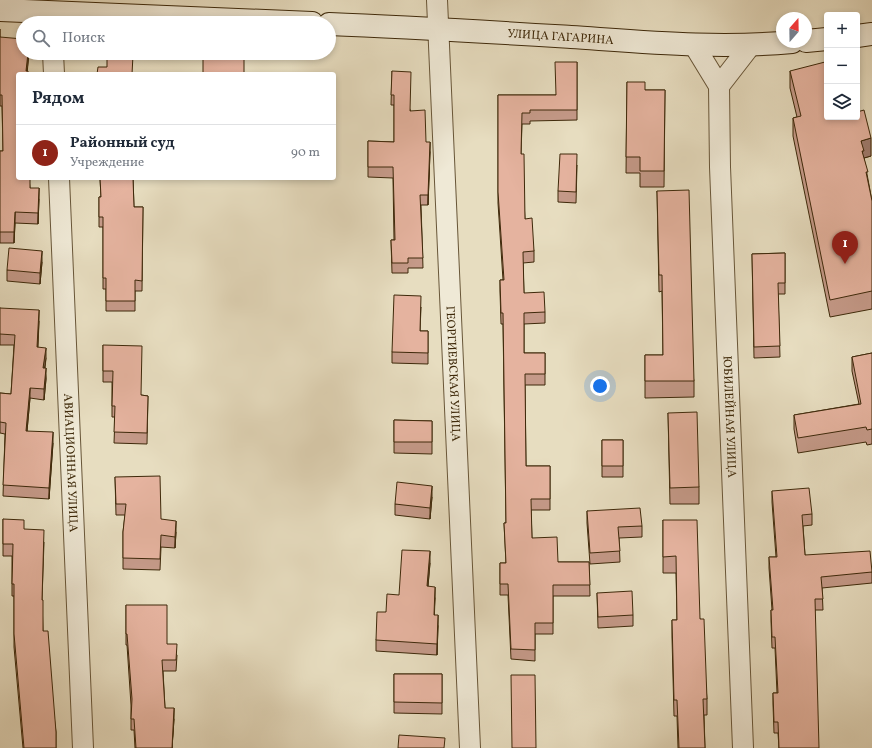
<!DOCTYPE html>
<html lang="ru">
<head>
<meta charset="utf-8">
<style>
	:root { --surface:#fff; --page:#f6f6f7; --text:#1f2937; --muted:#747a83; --line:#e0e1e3; --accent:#8f2418 }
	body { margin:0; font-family:Vollkorn,serif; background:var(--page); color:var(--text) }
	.controls { position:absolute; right:12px; top:12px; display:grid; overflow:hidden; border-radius:4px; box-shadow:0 2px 6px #0003 }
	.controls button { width:36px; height:36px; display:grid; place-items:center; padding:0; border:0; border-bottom:1px solid var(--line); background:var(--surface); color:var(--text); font:20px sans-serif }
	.compass { position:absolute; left:776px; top:12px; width:36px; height:36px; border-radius:50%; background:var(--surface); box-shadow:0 2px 6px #0003; rotate:20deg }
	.you { position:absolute; left:600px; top:386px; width:14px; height:14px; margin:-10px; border:3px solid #fff; border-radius:50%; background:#1a73e8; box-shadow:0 0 0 6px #1a73e833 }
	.badge { display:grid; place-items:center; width:26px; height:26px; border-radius:50%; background:var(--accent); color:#fff; font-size:13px; font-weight:700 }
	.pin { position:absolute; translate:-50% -33px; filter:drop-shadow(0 1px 2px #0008) }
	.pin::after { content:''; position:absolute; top:21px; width:14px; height:12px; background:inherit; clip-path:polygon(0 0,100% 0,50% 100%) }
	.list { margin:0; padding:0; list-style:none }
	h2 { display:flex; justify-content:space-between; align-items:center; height:52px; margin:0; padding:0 16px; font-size:17px }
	h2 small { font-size:13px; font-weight:400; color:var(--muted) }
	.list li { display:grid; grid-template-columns:26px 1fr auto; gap:12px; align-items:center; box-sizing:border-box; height:56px; padding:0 16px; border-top:1px solid var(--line) }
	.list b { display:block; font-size:15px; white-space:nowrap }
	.list p { margin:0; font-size:13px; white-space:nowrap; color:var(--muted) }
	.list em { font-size:13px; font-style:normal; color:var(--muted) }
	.icon { flex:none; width:22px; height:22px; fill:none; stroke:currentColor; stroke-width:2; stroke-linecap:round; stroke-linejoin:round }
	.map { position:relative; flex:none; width:872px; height:748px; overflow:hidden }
	.search { position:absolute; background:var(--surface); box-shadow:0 2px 6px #0003; left:16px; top:16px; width:320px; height:44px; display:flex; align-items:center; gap:10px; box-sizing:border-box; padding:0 14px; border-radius:22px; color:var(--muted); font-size:15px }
	.panel { position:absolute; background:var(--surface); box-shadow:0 2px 6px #0003; left:16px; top:72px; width:320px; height:108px; border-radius:4px }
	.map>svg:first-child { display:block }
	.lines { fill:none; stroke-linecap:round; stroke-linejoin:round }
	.minor-casing { stroke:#685638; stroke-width:22 }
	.secondary-casing { stroke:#3e290a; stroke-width:24 }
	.minor { stroke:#efe9d6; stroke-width:20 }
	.secondary { stroke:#efe9d6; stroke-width:22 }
	.wall { fill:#c59a89; stroke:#3e290a }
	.shaded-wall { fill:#a07d6f; stroke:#3e290a }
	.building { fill:#e5b39f; stroke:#3e290a }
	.labels { text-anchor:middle; stroke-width:3; stroke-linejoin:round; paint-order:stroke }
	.street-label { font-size:12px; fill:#3e290a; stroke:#efe9d6 }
</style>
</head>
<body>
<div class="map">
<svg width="872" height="748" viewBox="0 0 872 748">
	<rect width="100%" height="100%" fill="#e7ddc0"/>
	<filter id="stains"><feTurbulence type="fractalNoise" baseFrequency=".005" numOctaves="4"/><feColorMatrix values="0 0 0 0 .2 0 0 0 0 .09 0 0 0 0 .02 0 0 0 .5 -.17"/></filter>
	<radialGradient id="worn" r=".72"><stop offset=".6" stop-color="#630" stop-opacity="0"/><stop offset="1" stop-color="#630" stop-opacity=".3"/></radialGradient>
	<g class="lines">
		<!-- minor casing -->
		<g class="minor-casing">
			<g id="minor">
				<path id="s1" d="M437,0L470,748"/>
				<path id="s2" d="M694,45L719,86L720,167L743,748"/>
				<path d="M53,53L54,74"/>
				<path d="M719,86L750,46"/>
				<path id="s3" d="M59,178L83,748"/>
			</g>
		</g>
		<!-- secondary casing -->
		<g class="secondary-casing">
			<g id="secondary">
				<path d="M0,10L312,23"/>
				<path id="s4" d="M329,24C410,27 490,32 571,37C645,42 718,49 792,42"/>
				<path d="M857,36L872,34"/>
				<path d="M806,41L827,39"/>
			</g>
		</g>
		<!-- minor -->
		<use href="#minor" class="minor"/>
		<!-- secondary -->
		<use href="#secondary" class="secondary"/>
	</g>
	<!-- wall -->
	<path class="wall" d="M0,29V37L23,53H29L27,71L18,74L30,188L39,199L38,224L15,223L14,243H0V151H3L2,106H0Z
		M577,62V120L530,121V124H522L521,154L525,219L534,251V262L523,263L524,293L545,312V323L524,324V353H545V385H525L526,466H550V510H531L532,538L558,562H589L590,596H553V634H535V661L511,659L508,595H500V563H506L504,523H506L503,324H501L500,291V280H503L498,203V95H556Z
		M392,71L430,152L428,205H421L423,268H408V273H392L391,240H394L393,178L368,177V141L394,142V105H391Z
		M790,71L827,117L871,156L864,158L872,201V309L830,317L793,136V118L797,117L790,88Z
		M627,82L645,90H665L664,187H640V173H626Z
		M577,165L576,203L558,202V191Z
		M100,178H133L134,207H143L142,291H135V311H106V289H103V227H99V197H101Z
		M657,191L694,381V397L645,398V355H663L662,291L659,292Z
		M785,253V294H778L780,357L754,358L752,254Z
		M42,262L40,284L7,281V270Z
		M421,307L420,331H428V364L392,363V352Z
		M0,308L39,321L38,347L46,358L45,368L46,379L44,400L30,398L27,431L53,443L49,499L3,496L5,434L0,433V393L11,394L14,345H0Z
		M103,345L141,395L148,396L147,444L114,443L115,417H112V382H103Z
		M872,353V444L867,445L866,442L798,453L794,429V415L859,404L852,371V357Z
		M668,413L699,487V504H670Z
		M394,420L432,421V454L394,453Z
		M602,440H623V477H602Z
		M115,477L161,519L176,532L175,548L161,547L160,570L123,569V532L125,515H116Z
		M772,491L812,514V525L803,526L805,555L872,572V583L822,588L823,610H815L779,748L778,733H774L773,704V693H777L775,648H772L771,621V610H772L769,568V557H776L772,502Z
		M432,497L430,519L395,515V504Z
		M587,511L642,526V537L619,538L620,562L590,564L587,523Z
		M3,519L24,530L44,542L42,600L43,631L56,732V748H23L14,647V596H12V556H3Z
		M663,520L700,619L707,699V715H704L705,748H678L677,716H674L672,637V620H677L676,573H663Z
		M430,563L428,586L435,598L434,615L438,626L437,655L376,651V640L386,612L399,595Z
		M597,593L633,615V626L598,628Z
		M126,605L167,644L177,655L176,671H163L165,708L174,719L172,748H135L134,730H131V705L127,645H126Z
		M394,674H442V714L394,713Z"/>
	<!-- shaded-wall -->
	<path class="shaded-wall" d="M28,53H29L27,74H26Z
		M871,138V156L864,158V168L861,141Z
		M430,142V152L428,205V195Z
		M39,188V199L38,224V213Z
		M15,212V223L14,243V232Z
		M42,251V262L40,284V273Z
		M39,310V321L37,358V347Z
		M46,348V358L43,378V368Z
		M46,368V379L44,400V389Z
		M30,388V398L26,442V431Z
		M53,432V443L49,499V488Z
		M432,486V497L430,519V508Z
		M176,521V532L175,548V537Z
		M430,551V563L427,597V586Z
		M435,587V598L434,626V615Z
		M438,615V626L437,655V644Z
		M174,708V719L172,748Z"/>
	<!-- building -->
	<path class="building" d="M0,37L23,39V53H28L26,71H28V74H18V178H30V188H39L38,213L15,212L14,232H0V151H3L2,95H0Z
		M203,53H244V74H203Z
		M107,55H133L132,74H97L98,67H107Z
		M555,62H577V110H530V113H522L521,154H524L525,219L532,218L534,251L523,252L524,293L544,292L545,312L524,313V353H545V374H525L526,466H550V499H531L532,538L557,537L558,562H589L590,585H553V623H535V650L511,649L508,584H500V563H506L504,523H506L503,313H501L500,280H504L498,192V95H556Z
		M825,62L827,71V117H857V112L864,110L871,138L861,141L864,151H862L868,172H866L872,201V291L830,300L793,118L801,116L790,71Z
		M392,71L411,72L410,111L425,110L426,142H430L428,195H420L423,258H408V263H392L391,240H395L393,167H368V141L394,142V95H391Z
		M627,82H645V90H665L664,171H640V157H626Z
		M560,154H577L576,192L558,191Z
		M100,178H133L134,207H143L142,281L135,280V301H106V278H103V217H99V197H101Z
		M689,190L694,381H645V355H663L662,275H659L657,191Z
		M9,248L42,251L40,273L7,270Z
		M785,253V283H778L780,346L754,347L752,254Z
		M394,295L421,296L420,331H428V353L392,352Z
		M0,308L39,310L37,347L46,348L43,368H46L44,389L30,388L26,431L53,432L49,488L3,485L6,423L0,422V393L11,394L15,335L0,334Z
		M103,345L142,346L141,395L148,396L147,433L114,432L115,406H112L113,371H103Z
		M872,353V429L867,430L866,427L798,438L794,415L861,404L852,357Z
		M697,412L699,487L670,488L668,413Z
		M394,420L432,421V442H394Z
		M602,440H623V466H602Z
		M160,476L161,519L176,521L175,537L161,535L160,559L123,558V532L126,504H116L115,477Z
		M397,482L432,486L430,508L395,504Z
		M809,488L812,514L802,515L805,555L870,551L872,572L821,577L823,599H815L819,748H779L778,722H774L773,693H778L775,637H772L771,610H773L769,557H777L772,491Z
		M640,508L642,526L618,527L620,551L590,553L587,511Z
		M3,519L24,520V529L44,530L42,600H43V631H48L56,732V748H24L14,634V584H12L13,544H3Z
		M663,520H697L700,619H704L707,699H703L705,748H679L677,700H674L672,620H677L676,556L663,557Z
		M402,550L430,551L427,586L435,587L434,615H438L437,644L376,640L377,612H386L387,594L399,595Z
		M632,591L633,615L598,617L597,593Z
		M126,605H167V644H177L176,660H162L165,708H174L172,748H136L134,719H131L132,699L127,634H126Z
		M394,674H442V703L394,702Z
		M511,675H535L536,748H512Z
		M399,735L445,738L444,748H398Z"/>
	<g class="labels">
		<!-- street labels -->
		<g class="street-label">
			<text dy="4" stroke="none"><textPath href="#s4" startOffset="232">УЛИЦА ГАГАРИНА</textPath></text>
			<text dy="4" stroke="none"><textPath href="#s1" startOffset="374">ГЕОРГИЕВСКАЯ УЛИЦА</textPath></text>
			<text dy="4" stroke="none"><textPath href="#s2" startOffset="379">ЮБИЛЕЙНАЯ УЛИЦА</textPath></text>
			<text dy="4" stroke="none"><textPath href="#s3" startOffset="285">АВИАЦИОННАЯ УЛИЦА</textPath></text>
		</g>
	</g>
	<rect width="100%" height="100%" filter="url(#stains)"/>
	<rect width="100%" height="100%" fill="url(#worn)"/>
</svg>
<div class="controls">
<button>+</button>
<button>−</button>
<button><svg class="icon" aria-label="layers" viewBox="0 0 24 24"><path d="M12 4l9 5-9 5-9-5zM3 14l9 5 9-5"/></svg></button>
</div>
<svg class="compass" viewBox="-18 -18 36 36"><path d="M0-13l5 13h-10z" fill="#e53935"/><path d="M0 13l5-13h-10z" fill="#747a83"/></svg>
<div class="you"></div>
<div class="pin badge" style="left:845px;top:264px">1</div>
<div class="search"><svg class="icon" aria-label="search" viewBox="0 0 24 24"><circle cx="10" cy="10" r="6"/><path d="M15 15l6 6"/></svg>Поиск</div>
<section class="panel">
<h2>Рядом<small></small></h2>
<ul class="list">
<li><span class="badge">1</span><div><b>Районный суд</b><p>Учреждение</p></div><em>90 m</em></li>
</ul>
</section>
</div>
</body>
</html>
